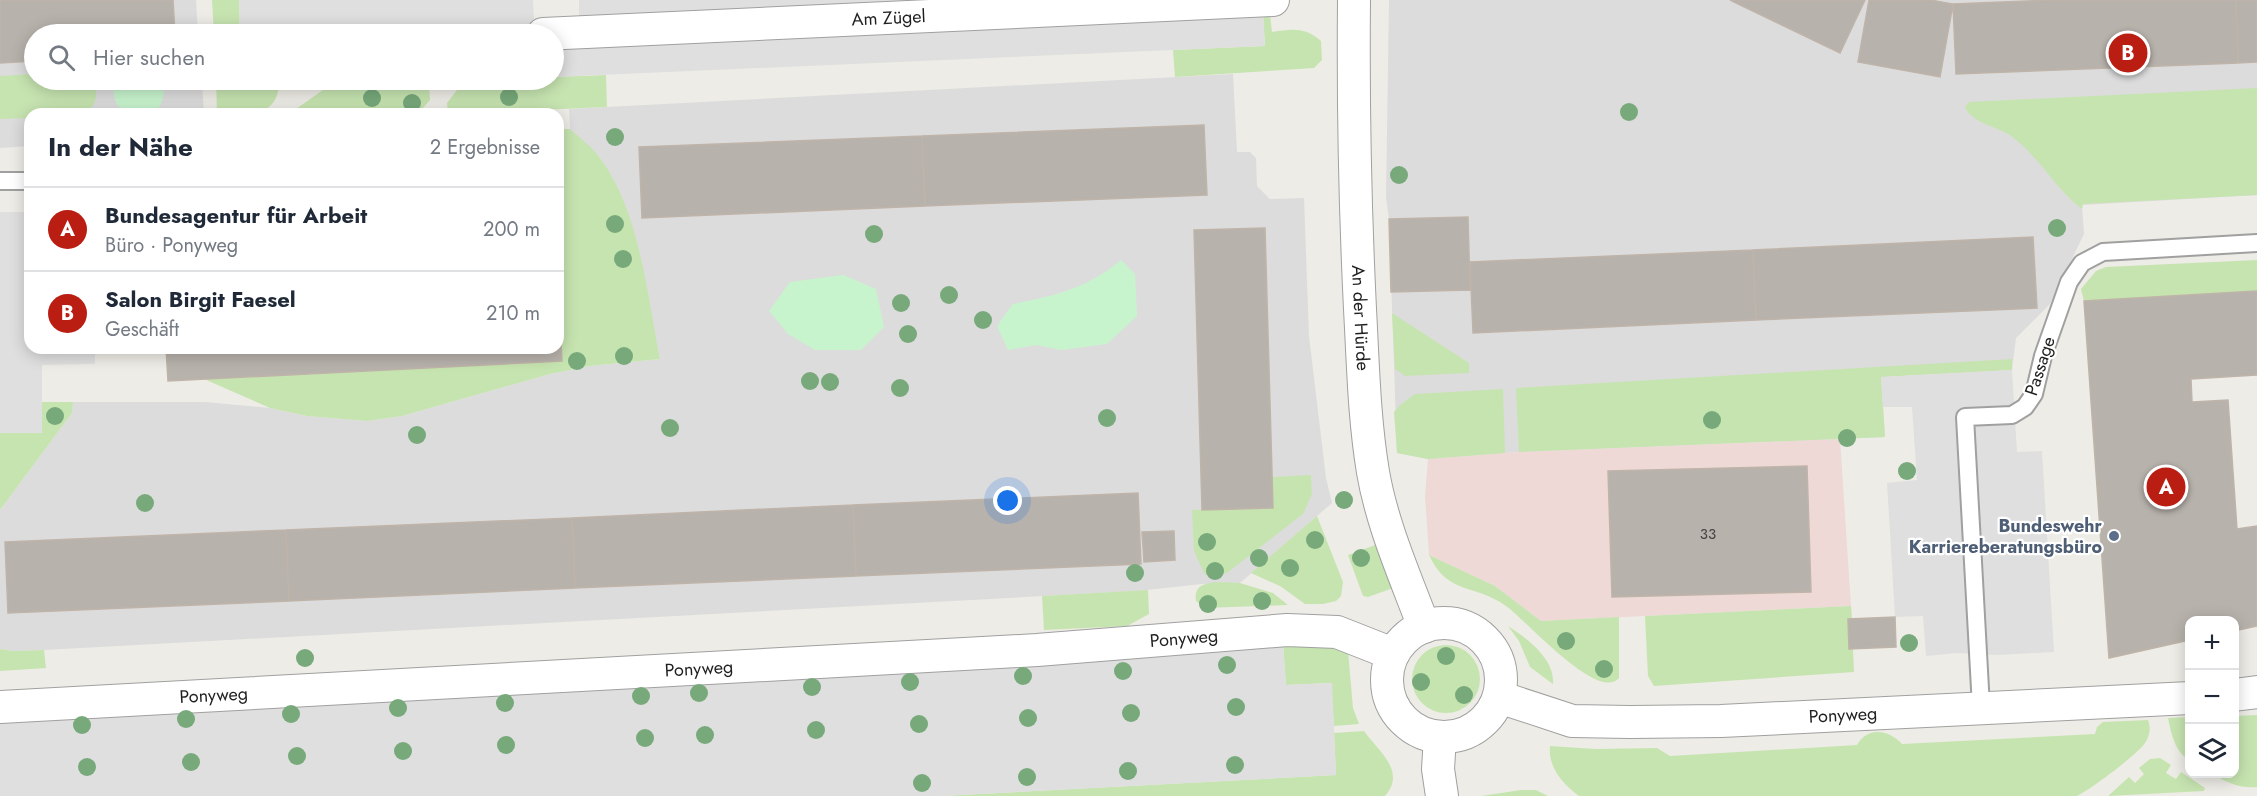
<!DOCTYPE html>
<html lang="de">
<head>
<meta charset="utf-8">
<style>
	:root { --surface:#fff; --page:#f2f2f3; --text:#1f2937; --muted:#747a83; --line:#e0e1e3; --accent:#ba1e13 }
	body { margin:0; font-family:Jost,sans-serif; background:var(--page); color:var(--text) }
	.controls { position:absolute; right:18px; bottom:18px; display:grid; overflow:hidden; border-radius:12px; box-shadow:0 3px 15px #0003 }
	.controls button { width:54px; height:54px; display:grid; place-items:center; padding:0; border:0; border-bottom:2px solid var(--line); background:var(--surface); color:var(--text); font:30px sans-serif }
	.you { position:absolute; left:1008px; top:501px; width:21px; height:21px; margin:-15px; border:4px solid #fff; border-radius:50%; background:#1a73e8; box-shadow:0 0 0 9px #1a73e833 }
	.badge { display:grid; place-items:center; width:39px; height:39px; border-radius:50%; background:var(--accent); color:#fff; font-size:20px; font-weight:700 }
	.pin { position:absolute; translate:-50% -50%; border:3px solid #fff; box-shadow:0 2px 6px #0006 }
	.list { margin:0; padding:0; list-style:none }
	h2 { display:flex; justify-content:space-between; align-items:center; height:78px; margin:0; padding:0 24px; font-size:26px }
	h2 small { font-size:20px; font-weight:400; color:var(--muted) }
	.list li { display:grid; grid-template-columns:39px 1fr auto; gap:18px; align-items:center; box-sizing:border-box; height:84px; padding:0 24px; border-top:2px solid var(--line) }
	.list b { display:block; font-size:22px; white-space:nowrap }
	.list p { margin:0; font-size:20px; white-space:nowrap; color:var(--muted) }
	.list em { font-size:20px; font-style:normal; color:var(--muted) }
	.icon { flex:none; width:33px; height:33px; fill:none; stroke:currentColor; stroke-width:2; stroke-linecap:round; stroke-linejoin:round }
	.map { position:relative; flex:none; width:2257px; height:796px; overflow:hidden }
	.search { position:absolute; background:var(--surface); box-shadow:0 3px 15px #0003; left:24px; top:24px; width:540px; height:66px; display:flex; align-items:center; gap:15px; box-sizing:border-box; padding:0 21px; border-radius:33px; color:var(--muted); font-size:22px }
	.panel { position:absolute; background:var(--surface); box-shadow:0 3px 15px #0003; left:24px; top:108px; width:540px; height:246px; border-radius:18px }
	.map>svg:first-child { display:block }
	.residential { fill:#dddcdc }
	.commercial { fill:#eed9d7 }
	.grass { fill:#c6e4b0 }
	.park { fill:#c7f4cd }
	.parking { fill:#dfdfdf }
	.building { fill:#b8b2ac; stroke:#bfb4a9; stroke-width:1.5 }
	.lines { fill:none; stroke-linecap:round; stroke-linejoin:round }
	.lane-casing { stroke:#a0a0a0; stroke-width:20 }
	.street-casing { stroke:#a0a0a0; stroke-width:34 }
	.lane { stroke:#fff; stroke-width:16 }
	.street { stroke:#fff; stroke-width:32 }
	.tree { fill:#77a97b }
	.service-dot { fill:#5c6f8a; stroke:#fff; stroke-width:2 }
	.labels { text-anchor:middle; stroke-width:4.5; stroke-linejoin:round; paint-order:stroke }
	.number-label { font-size:15px; fill:#454442 }
	.street-label { font-size:18px; fill:#1f1f1f; stroke:#fff }
	.service-label { font-size:18px; font-weight:bold; fill:#4e5e75; stroke:#fff; text-anchor:end }
</style>
</head>
<body>
<div class="map">
<svg width="2257" height="796" viewBox="0 0 2257 796">
	<rect width="100%" height="100%" fill="#eeece6"/>
	<!-- residential -->
	<path class="residential" d="M0,0H196L198,34H34V80H202L204,114H30V146L0,148Z
		M1389,0H2257V195L2082,205L2084,234L2050,304L2016,338L2012,370L1881,377L1885,437L1519,452L1428,459L1397,453L1389,219L1386,197Z
		M1233,74L1237,152H1250L1256,158L1257,186L1270,199L1304,198L1309,336L1326,478L1332,503L1240,583L1202,584L1137,591L44,650L14,651L0,649V510L72,413L73,402H205L270,408L307,416L367,421L402,416L550,374L590,366L660,359L636,241L625,206L612,177L599,157L570,129L569,109Z"/>
	<!-- commercial -->
	<path class="commercial" d="M1840,439L1851,606L1541,621L1495,586L1429,555L1425,496L1428,459L1519,452Z"/>
	<!-- grass -->
	<path class="grass" d="M212,0H239L240,34H214Z
		M1263,15H1270L1272,32C1292,29 1305,27 1321,41L1322,60L1314,68L1175,77L1173,50L1265,46Z
		M34,74V80H90C95,86 98,93 95,101C89,121 48,114 30,114V118L0,119V76Z
		M606,75L607,107L448,114L447,103L457,90L487,89V80H554V77Z
		M216,80H241L242,82L279,81C279,120 245,114 217,114Z
		M337,80H402L403,88L429,87L430,100L418,114H289Z
		M2257,88V195L2083,204L2082,209C2055,189 2039,156 2011,136C1999,127 1971,123 1965,107L1969,102Z
		M558,129H570C580,138 592,147 600,158C640,212 647,294 660,359L590,366L550,374L402,416L367,421L307,416L270,408L204,379L561,361L558,289Z
		M2257,260V291L2084,301L2081,289L2096,271L2106,267Z
		M1392,313L1469,363V373L1405,376L1395,369Z
		M2012,359V370L1881,377L1885,437L1519,452L1516,388Z
		M1503,389L1505,453L1428,459L1397,453L1394,412L1400,405L1415,394Z
		M42,402H73L72,413L0,510V433H42Z
		M1311,475L1312,494L1303,514L1227,573L1205,575L1194,551L1192,510L1272,508V477Z
		M1317,516L1343,582L1341,596L1336,601L1323,604H1305L1280,586L1251,573Z
		M1378,544L1393,588L1368,597L1363,596L1348,555Z
		M1429,555L1495,586L1541,621L1619,617V678C1598,703 1525,619 1506,606C1474,583 1448,596 1429,555Z
		M1240,583L1273,593L1288,605L1205,608L1196,601C1192,577 1223,583 1240,583Z
		M1148,590L1149,614L1127,626L1044,630L1042,596Z
		M1851,606L1852,619H1848L1849,649H1853L1854,672L1654,686L1648,676L1645,616Z
		M1508,626C1528,639 1555,659 1553,684L1530,667L1519,641Z
		M1331,643L1348,651L1353,708L1359,724L1334,726L1331,683L1286,685L1283,644Z
		M1412 679a34 34 0 1 1 68 0a34 34 0 1 1-68 0Z
		M0,649L14,651L44,650L46,668L0,671Z
		M2257,715V787C2240,789 2226,782 2212,774H2234L2235,716Z
		M2189,717H2190L2189,760C2175,752 2171,733 2168,718Z
		M2148,720C2151,728 2150,735 2145,743C2137,755 2091,789 2077,796H1579C1563,784 1548,768 1550,746L1596,749L1657,748L1670,756L1857,745C1868,726 1889,730 1902,744L2095,734L2097,727L2103,722Z
		M1364,731C1378,751 1407,771 1385,796H941L1336,775L1334,733Z
		M2160,758L2171,765L2166,773L2176,779L2181,772L2205,788L2204,791L2108,796L2129,777L2135,783L2144,774L2139,768L2150,759Z
		M1521,790H1536L1548,796H1481Z"/>
	<!-- park -->
	<path class="park" d="M116,80H161C166,90 164,108 151,113C145,116 134,114 127,114C114,106 111,94 116,80Z
		M1121,260L1135,274L1137,316L1107,344L1061,350L1036,345L1008,350L997,326L1013,304C1057,295 1086,289 1121,260Z
		M843,275L876,289L884,327L861,350H815L788,334L769,311L790,282Z"/>
	<!-- parking -->
	<path class="parking" d="M239,0H533L534,20L579,18V0H1268L1263,15L1265,46L554,77V34H240Z
		M402,80H500H487L488,89L457,90L429,87L402,88Z
		M0,212H30V348H95V364L42,365V433H0Z
		M2012,370L2017,452L2042,451L2054,652L1998,655L1956,653L1926,656L1923,616L1895,617L1887,483L1917,480L1912,407H1883L1881,377Z
		M1283,644L1286,685L1332,683L1336,775L941,796H0V714Z"/>
	<!-- building -->
	<path class="building" d="M0,0H173L175,34H34V61L0,63Z
		M1730,0H1865L1840,53Z
		M1869,0H1930L1953,4L1940,77L1858,62Z
		M2052,0H2236L2238,63L1956,74L1953,4Z
		M2236,0H2257V62L2238,63Z
		M1204,125L1207,195L925,206L922,136Z
		M922,136L925,206L642,218L639,147Z
		M1468,217L1470,290L1391,292L1389,219Z
		M1265,228L1273,508L1202,510L1194,230Z
		M2033,237L2037,308L1756,320L1753,250Z
		M1753,250L1756,320L1473,333L1470,262Z
		M558,289L562,361L168,381L166,348H558Z
		M2257,291V375L2191,379L2192,402L2228,400L2237,529L2257,526V626L2234,631V620H2190V640L2109,658L2084,301Z
		M1807,466L1811,592L1612,597L1608,471Z
		M1138,493L1141,564L856,576L853,505Z
		M853,505L856,576L575,588L572,518Z
		M572,518L575,588L289,601L286,530Z
		M286,530L289,601L8,613L5,542Z
		M1174,531L1175,560L1144,562L1142,532Z
		M1895,617L1896,647L1849,649L1848,619Z"/>
	<g class="lines">
		<!-- lane casing -->
		<g class="lane-casing">
			<path id="lane" d="M0,181H30
				M1981,707L1965,417L2012,415L2025,407L2034,394L2043,356L2069,282L2082,263L2103,252L2257,243"/>
		</g>
		<!-- street casing -->
		<g class="street-casing">
			<g id="street">
				<path id="s1" d="M1354,0C1353,103 1355,206 1360,309C1363,363 1364,418 1373,472C1382,525 1405,576 1424,627"/>
				<path id="s2" d="M543,34L1273,0"/>
				<circle cx="1444" cy="680" r="57"/>
				<path d="M2234,695L2257,692"/>
				<path id="s3" d="M1499,697L1572,721L1630,722L1721,721L2190,698"/>
				<path id="s4" d="M0,707L1037,650L1287,630L1337,632L1393,654"/>
				<path d="M1440,737L1438,769L1442,796"/>
			</g>
		</g>
		<!-- lane -->
		<use href="#lane" class="lane"/>
		<!-- street -->
		<use href="#street" class="street"/>
	</g>
	<!-- trees -->
	<g class="tree">
		<circle cx="509" cy="97" r="9"/>
		<circle cx="372" cy="98" r="9"/>
		<circle cx="412" cy="103" r="9"/>
		<circle cx="1629" cy="112" r="9"/>
		<circle cx="615" cy="137" r="9"/>
		<circle cx="1399" cy="175" r="9"/>
		<circle cx="615" cy="224" r="9"/>
		<circle cx="2057" cy="228" r="9"/>
		<circle cx="874" cy="234" r="9"/>
		<circle cx="623" cy="259" r="9"/>
		<circle cx="949" cy="295" r="9"/>
		<circle cx="901" cy="303" r="9"/>
		<circle cx="983" cy="320" r="9"/>
		<circle cx="908" cy="334" r="9"/>
		<circle cx="624" cy="356" r="9"/>
		<circle cx="577" cy="361" r="9"/>
		<circle cx="810" cy="381" r="9"/>
		<circle cx="830" cy="382" r="9"/>
		<circle cx="900" cy="388" r="9"/>
		<circle cx="55" cy="416" r="9"/>
		<circle cx="1107" cy="418" r="9"/>
		<circle cx="1712" cy="420" r="9"/>
		<circle cx="670" cy="428" r="9"/>
		<circle cx="417" cy="435" r="9"/>
		<circle cx="1847" cy="438" r="9"/>
		<circle cx="1907" cy="471" r="9"/>
		<circle cx="1344" cy="500" r="9"/>
		<circle cx="145" cy="503" r="9"/>
		<circle cx="1315" cy="540" r="9"/>
		<circle cx="1207" cy="542" r="9"/>
		<circle cx="1259" cy="558" r="9"/>
		<circle cx="1361" cy="558" r="9"/>
		<circle cx="1290" cy="568" r="9"/>
		<circle cx="1215" cy="571" r="9"/>
		<circle cx="1135" cy="573" r="9"/>
		<circle cx="1262" cy="601" r="9"/>
		<circle cx="1208" cy="604" r="9"/>
		<circle cx="1566" cy="641" r="9"/>
		<circle cx="1909" cy="643" r="9"/>
		<circle cx="1446" cy="656" r="9"/>
		<circle cx="305" cy="658" r="9"/>
		<circle cx="1227" cy="665" r="9"/>
		<circle cx="1604" cy="669" r="9"/>
		<circle cx="1123" cy="671" r="9"/>
		<circle cx="1023" cy="676" r="9"/>
		<circle cx="910" cy="682" r="9"/>
		<circle cx="1421" cy="682" r="9"/>
		<circle cx="812" cy="687" r="9"/>
		<circle cx="699" cy="693" r="9"/>
		<circle cx="1464" cy="695" r="9"/>
		<circle cx="641" cy="696" r="9"/>
		<circle cx="505" cy="703" r="9"/>
		<circle cx="1236" cy="707" r="9"/>
		<circle cx="398" cy="708" r="9"/>
		<circle cx="1131" cy="713" r="9"/>
		<circle cx="291" cy="714" r="9"/>
		<circle cx="1028" cy="718" r="9"/>
		<circle cx="186" cy="719" r="9"/>
		<circle cx="919" cy="724" r="9"/>
		<circle cx="82" cy="725" r="9"/>
		<circle cx="816" cy="730" r="9"/>
		<circle cx="705" cy="735" r="9"/>
		<circle cx="645" cy="738" r="9"/>
		<circle cx="506" cy="745" r="9"/>
		<circle cx="403" cy="751" r="9"/>
		<circle cx="297" cy="756" r="9"/>
		<circle cx="191" cy="762" r="9"/>
		<circle cx="1235" cy="765" r="9"/>
		<circle cx="87" cy="767" r="9"/>
		<circle cx="1128" cy="771" r="9"/>
		<circle cx="1027" cy="777" r="9"/>
		<circle cx="922" cy="783" r="9"/>
	</g>
	<!-- markers -->
	<circle class="service-dot" cx="2114" cy="536" r="6"/>
	<g class="labels">
		<!-- number labels -->
		<g class="number-label">
			<text x="1708" y="539">33</text>
		</g>
		<!-- street labels -->
		<g class="street-label">
			<text dy="6" stroke="none"><textPath href="#s2" startOffset="346">Am Zügel</textPath></text>
			<text dy="6" stroke="none"><textPath href="#s1" startOffset="318">An der Hürde</textPath></text>
			<text transform="translate(2040 366) rotate(-72)" y="6">Passage</text>
			<text dy="6" stroke="none"><textPath href="#s4" startOffset="1186">Ponyweg</textPath></text>
			<text dy="6" stroke="none"><textPath href="#s4" startOffset="700">Ponyweg</textPath></text>
			<text dy="6" stroke="none"><textPath href="#s4" startOffset="214">Ponyweg</textPath></text>
			<text dy="6" stroke="none"><textPath href="#s3" startOffset="348">Ponyweg</textPath></text>
		</g>
		<!-- service labels -->
		<g class="service-label">
			<text x="2102" y="532">Bundeswehr<tspan x="2102" dy="21">Karriereberatungsbüro</tspan></text>
		</g>
	</g>
</svg>
<div class="controls">
<button>+</button>
<button>−</button>
<button><svg class="icon" aria-label="layers" viewBox="0 0 24 24"><path d="M12 4l9 5-9 5-9-5zM3 14l9 5 9-5"/></svg></button>
</div>
<div class="you"></div>
<div class="pin badge" style="left:2166px;top:487px">A</div>
<div class="pin badge" style="left:2128px;top:53px">B</div>
<div class="search"><svg class="icon" aria-label="search" viewBox="0 0 24 24"><circle cx="10" cy="10" r="6"/><path d="M15 15l6 6"/></svg>Hier suchen</div>
<section class="panel">
<h2>In der Nähe<small>2 Ergebnisse</small></h2>
<ul class="list">
<li><span class="badge">A</span><div><b>Bundesagentur für Arbeit</b><p>Büro · Ponyweg</p></div><em>200 m</em></li>
<li><span class="badge">B</span><div><b>Salon Birgit Faesel</b><p>Geschäft</p></div><em>210 m</em></li>
</ul>
</section>
</div>
</body>
</html>
